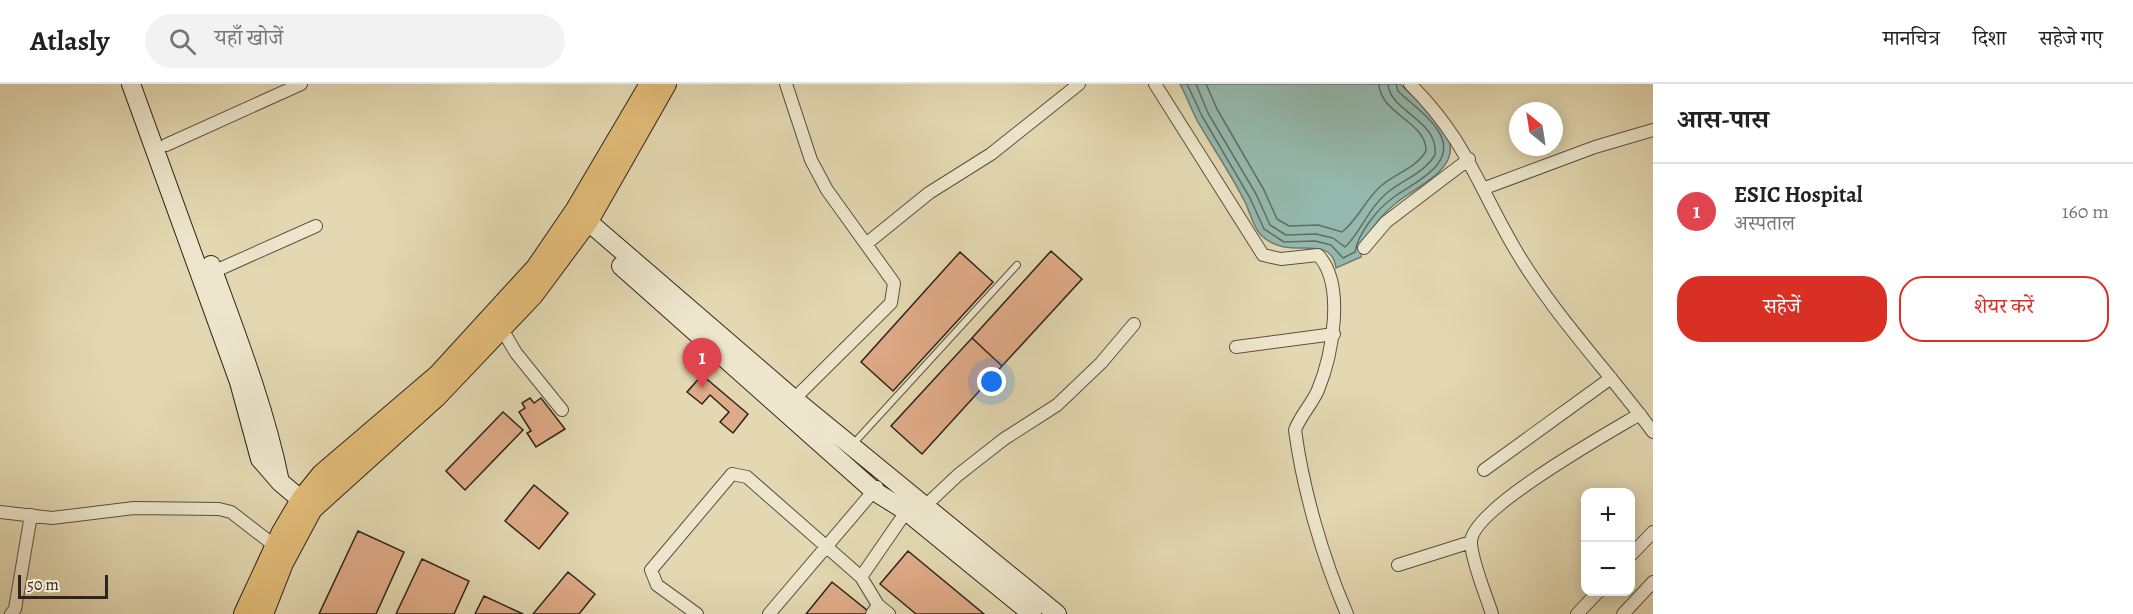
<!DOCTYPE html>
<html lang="hi">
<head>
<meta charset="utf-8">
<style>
	:root { --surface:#fff; --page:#f2f2f2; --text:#222; --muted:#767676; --line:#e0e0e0; --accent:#d93025 }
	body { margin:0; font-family:Alegreya,"Noto Serif Devanagari",serif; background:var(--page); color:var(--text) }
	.controls { position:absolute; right:18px; bottom:18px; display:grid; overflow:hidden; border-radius:12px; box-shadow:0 3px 15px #0003 }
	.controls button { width:54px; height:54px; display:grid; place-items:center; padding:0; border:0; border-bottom:2px solid var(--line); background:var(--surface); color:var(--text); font:30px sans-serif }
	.compass { position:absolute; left:1509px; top:18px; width:54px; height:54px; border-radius:50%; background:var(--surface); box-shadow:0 3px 15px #0003; rotate:330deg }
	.scale { position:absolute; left:18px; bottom:15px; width:90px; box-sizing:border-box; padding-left:6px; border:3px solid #2f231d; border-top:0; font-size:16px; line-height:21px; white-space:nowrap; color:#2f231d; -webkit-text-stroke:4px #ede6cc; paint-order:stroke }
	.you { position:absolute; left:992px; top:298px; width:21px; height:21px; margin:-15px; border:4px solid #fff; border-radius:50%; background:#1a73e8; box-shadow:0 0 0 9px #1a73e833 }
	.badge { display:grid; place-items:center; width:39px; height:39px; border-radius:50%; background:var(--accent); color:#fff; font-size:20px; font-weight:700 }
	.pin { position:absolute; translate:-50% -50px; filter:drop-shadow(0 2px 3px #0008) }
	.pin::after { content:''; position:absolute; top:32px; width:21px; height:18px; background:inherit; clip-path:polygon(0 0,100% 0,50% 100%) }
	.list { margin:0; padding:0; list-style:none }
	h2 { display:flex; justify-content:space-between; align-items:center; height:78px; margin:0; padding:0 24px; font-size:26px }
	h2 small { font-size:20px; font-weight:400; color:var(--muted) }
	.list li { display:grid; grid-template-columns:39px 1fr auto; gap:18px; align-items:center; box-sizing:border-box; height:96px; padding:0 24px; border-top:2px solid var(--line) }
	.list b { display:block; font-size:22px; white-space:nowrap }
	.list p { margin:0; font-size:20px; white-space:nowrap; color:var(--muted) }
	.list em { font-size:20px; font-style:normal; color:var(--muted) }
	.actions { display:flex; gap:12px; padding:18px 24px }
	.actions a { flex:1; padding:14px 0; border:2px solid var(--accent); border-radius:24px; text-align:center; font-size:21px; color:var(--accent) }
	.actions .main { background:var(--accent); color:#fff }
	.icon { flex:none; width:33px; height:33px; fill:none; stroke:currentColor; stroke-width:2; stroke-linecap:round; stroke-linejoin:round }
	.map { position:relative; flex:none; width:1653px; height:530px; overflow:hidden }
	header { display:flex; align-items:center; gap:36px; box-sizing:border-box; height:84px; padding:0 30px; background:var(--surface); border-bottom:2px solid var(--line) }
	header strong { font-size:28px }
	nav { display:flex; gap:33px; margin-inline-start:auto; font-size:21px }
	.search { width:420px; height:54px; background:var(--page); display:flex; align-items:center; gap:15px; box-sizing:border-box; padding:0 21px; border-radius:33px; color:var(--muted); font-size:22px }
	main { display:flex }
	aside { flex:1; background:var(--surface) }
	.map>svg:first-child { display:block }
	.water { fill:#95b9ae; stroke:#6c7d74; stroke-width:1.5 }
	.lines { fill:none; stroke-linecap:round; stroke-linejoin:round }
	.shore { stroke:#626e66; stroke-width:1.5 }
	.building { fill:#dfaa87; stroke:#2f231d; stroke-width:1.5 }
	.lane-casing { stroke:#5c5042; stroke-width:8 }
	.street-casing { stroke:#5c5042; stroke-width:14 }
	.secondary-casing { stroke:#2f231d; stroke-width:20 }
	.primary-casing { stroke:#2f231d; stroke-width:22 }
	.lane { stroke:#ede6cc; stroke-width:6 }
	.street { stroke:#ede6cc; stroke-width:12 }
	.secondary { stroke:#ede6cc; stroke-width:18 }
	.primary { stroke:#e2bc78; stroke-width:20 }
</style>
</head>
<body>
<header>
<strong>Atlasly</strong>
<div class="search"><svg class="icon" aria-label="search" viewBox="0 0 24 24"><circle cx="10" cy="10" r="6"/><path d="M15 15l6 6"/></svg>यहाँ खोजें</div>
<nav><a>मानचित्र</a><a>दिशा</a><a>सहेजे गए</a></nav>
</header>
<main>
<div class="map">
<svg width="1653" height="530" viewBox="0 0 1653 530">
	<rect width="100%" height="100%" fill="#e3d8b1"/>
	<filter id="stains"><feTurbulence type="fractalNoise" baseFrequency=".00333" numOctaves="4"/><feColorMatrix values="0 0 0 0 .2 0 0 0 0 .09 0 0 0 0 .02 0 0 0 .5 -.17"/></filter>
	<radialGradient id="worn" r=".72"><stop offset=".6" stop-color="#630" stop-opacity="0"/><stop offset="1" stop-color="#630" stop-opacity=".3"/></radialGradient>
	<!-- water -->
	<path class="water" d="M1180,0H1400C1413,13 1432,26 1442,42C1471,83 1418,100 1395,120C1380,132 1362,154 1361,173L1336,184C1331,147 1289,179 1261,151C1253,143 1250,128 1245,118C1231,90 1213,64 1198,38C1191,26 1187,12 1180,0Z"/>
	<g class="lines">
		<!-- shore -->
		<path class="shore" d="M1187,0L1202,32L1250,114L1264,145L1284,158L1315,157L1331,161L1343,174L1355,168C1358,149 1378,124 1394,113C1415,98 1461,79 1437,45C1428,31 1410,19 1398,7L1396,0
			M1196,0L1208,29L1256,110L1270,141L1286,151L1316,150L1333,154L1345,163C1360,150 1368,124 1388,108C1404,95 1423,90 1435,71C1439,36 1390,28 1388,0
			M1206,0L1217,25L1264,106L1277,135L1289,142L1318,141L1342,148C1358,136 1366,114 1382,101C1396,89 1416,84 1426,67C1427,38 1380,30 1379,0"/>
	</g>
	<!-- building -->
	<path class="building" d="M1051,167L1082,195L1002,282L972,254Z
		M960,168L993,198L893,307L861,278Z
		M972,254L1002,282L922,370L891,342Z
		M702,291L748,330L733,349L720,338L729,328L710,311L702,320L687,308Z
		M530,314L534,319L541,314L565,345L536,363L527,349L531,347L519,328L525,324L522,319Z
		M503,328L523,346L465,406L446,387Z
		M534,401L568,429L539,465L505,437Z
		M358,447L404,468L376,530H319Z
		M908,467L984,530H916L880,500Z
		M422,475L469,497L454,530H396Z
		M568,488L595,510L579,530H533Z
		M832,498L868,527L866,530H806Z
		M484,512L523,530H475Z"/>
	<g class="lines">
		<!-- lane casing -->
		<g class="lane-casing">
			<path id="lane" d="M854,359L1017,181"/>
		</g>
		<!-- street casing -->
		<g class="street-casing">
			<path id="street" d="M786,0L811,76L827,106L894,199L891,219L794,315
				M1155,0L1263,171L1281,175L1318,171C1346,200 1332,272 1318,306C1312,320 1300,332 1295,346C1303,406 1323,475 1347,530
				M1410,0C1465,54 1478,102 1515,165C1553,230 1608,287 1653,348
				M166,61L301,0
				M1485,104L1595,63L1653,46
				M866,160L929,109L991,70L1079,0
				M1364,164L1386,138L1469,75
				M213,188L316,142
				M499,240L516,269L562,326
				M1236,263L1334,250
				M1484,386L1611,294
				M925,422L958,391L1004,355L1057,321L1101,279L1134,240
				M0,428L52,434L134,424L219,425L231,428L275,462
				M1630,472L1653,448
				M1398,481L1471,458
				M878,521L889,530
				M11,530L15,525L31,431
				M697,530L657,501L651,486L732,390L747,393L861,493
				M769,530L877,403
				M872,530L878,521L861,493L910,422
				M1492,530C1486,511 1472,478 1471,459C1469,426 1610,348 1640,330
				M1577,530L1598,508
				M1623,530L1653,498"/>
		</g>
		<!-- secondary casing -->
		<g class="secondary-casing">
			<path id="secondary" d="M131,0L239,298L260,375L280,398L312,425
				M577,128L794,315L1057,530
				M211,181C237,252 265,324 280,398
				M621,182L874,407L906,427L1032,530"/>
		</g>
		<!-- primary casing -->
		<g class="primary-casing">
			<path id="primary" d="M244,530L282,448L301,416L322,390L439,290L536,184L575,127L650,0
				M263,530L283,479L312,425L437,312L533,211L588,137L666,0"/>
		</g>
		<!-- lane -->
		<use href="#lane" class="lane"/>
		<!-- street -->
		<use href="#street" class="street"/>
		<!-- secondary -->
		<use href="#secondary" class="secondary"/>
		<!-- primary -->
		<use href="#primary" class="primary"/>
	</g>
	<rect width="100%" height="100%" filter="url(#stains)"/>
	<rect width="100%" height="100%" fill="url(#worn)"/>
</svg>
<div class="controls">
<button>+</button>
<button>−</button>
</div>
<svg class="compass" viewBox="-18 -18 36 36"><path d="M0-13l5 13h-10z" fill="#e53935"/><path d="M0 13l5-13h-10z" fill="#767676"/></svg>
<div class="scale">50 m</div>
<div class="you"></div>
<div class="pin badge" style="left:702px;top:304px;background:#e0444e">1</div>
</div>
<aside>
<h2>आस-पास<small></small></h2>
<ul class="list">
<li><span class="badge" style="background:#e0444e">1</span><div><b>ESIC Hospital</b><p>अस्पताल</p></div><em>160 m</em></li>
</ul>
<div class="actions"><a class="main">सहेजें</a><a>शेयर करें</a></div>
</aside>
</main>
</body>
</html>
